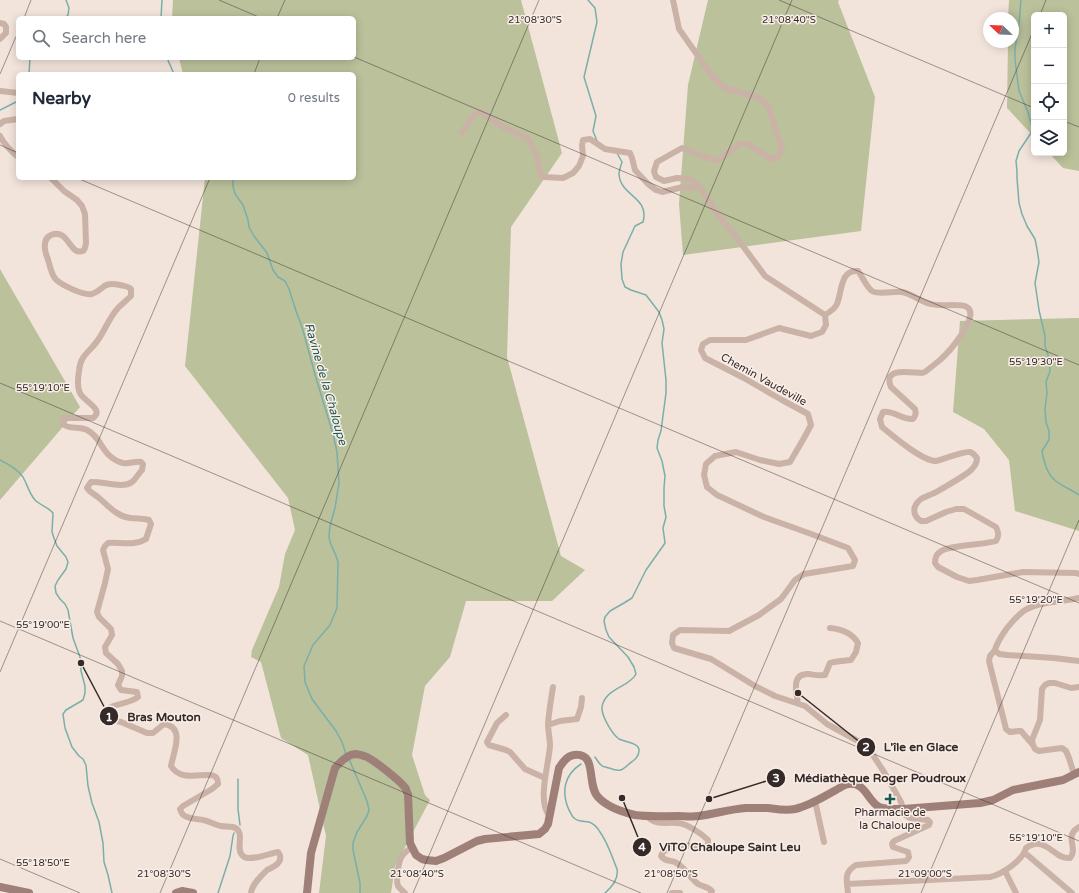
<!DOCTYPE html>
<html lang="en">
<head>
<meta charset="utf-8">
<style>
	:root { --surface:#fff; --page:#f6f6f7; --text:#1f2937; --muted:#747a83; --line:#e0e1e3 }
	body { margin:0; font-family:"Varela Round",sans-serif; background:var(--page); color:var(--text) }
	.controls { position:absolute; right:12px; top:12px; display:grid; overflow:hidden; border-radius:6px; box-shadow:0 2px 10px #0003 }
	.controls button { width:36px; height:36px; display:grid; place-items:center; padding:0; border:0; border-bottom:1px solid var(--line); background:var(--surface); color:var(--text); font:20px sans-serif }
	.compass { position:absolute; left:983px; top:12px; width:36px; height:36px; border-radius:50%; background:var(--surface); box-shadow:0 2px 10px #0003; rotate:293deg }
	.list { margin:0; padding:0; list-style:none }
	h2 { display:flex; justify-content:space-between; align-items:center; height:52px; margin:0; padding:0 16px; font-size:17px }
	h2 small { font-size:13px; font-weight:400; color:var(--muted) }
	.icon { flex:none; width:22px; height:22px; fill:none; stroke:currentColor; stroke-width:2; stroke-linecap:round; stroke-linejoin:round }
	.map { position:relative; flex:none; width:1079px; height:893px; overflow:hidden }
	.search { position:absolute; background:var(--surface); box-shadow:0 2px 10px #0003; left:16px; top:16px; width:340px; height:44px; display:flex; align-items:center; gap:10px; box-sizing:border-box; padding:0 14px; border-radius:6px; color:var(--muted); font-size:15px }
	.panel { position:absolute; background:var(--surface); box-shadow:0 2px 10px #0003; left:16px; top:72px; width:340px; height:108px; border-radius:6px }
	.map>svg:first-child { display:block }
	.green { fill:#bac19b }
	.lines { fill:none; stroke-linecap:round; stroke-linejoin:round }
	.stream { stroke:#7aafa9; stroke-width:1.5 }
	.minor { stroke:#cab2a7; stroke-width:6 }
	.secondary { stroke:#9e8079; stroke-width:8 }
	.ticks { fill:none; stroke:#362a28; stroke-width:1; stroke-opacity:0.45 }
	.poi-dot { fill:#1d5853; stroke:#f9efe8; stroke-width:1.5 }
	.labels { text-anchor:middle; stroke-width:3; stroke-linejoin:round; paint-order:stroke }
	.street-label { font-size:11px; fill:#362a28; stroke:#f9efe8 }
	.poi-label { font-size:11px; fill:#362a28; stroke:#f9efe8 }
	.water-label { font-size:12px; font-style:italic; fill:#1d5853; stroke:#f9efe8 }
	.ticks-label { font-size:10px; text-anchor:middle; fill:#362a28; stroke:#f9efe8; stroke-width:3; stroke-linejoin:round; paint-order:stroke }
	.leader { fill:none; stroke:#362a28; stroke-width:1.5 }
	.callout-dot { fill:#362a28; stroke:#f9efe8; stroke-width:1.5 }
	.mark-label { font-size:12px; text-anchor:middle; font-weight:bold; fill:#fff }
	.callout-label { font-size:12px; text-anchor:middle; font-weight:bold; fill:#362a28; stroke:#f9efe8; stroke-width:3; stroke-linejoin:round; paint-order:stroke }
</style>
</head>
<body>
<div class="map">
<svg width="1079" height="893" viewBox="0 0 1079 893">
	<rect width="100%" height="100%" fill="#f2e4db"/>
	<!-- green -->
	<path class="green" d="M173,0H521L562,153L511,227L507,357L561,556L585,570L552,601H466L450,657L425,686L412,755L425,795L430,800L395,866L391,893H319L326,836L308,755L281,738L261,662L251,657L252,650L279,587L285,554L295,530L288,498L185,366L205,178H354V74H183L179,58H354V18H172Z
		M708,0H839L838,2L875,97L861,231L683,255L679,204L688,85Z
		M1009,0H1079V171L1063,168L1049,153H1064V15H1034V137L1007,108L1008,42H1013V18H1008Z
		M0,269L80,407L0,500Z
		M1079,318V531L1015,511L1009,460L984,429L953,412L960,321Z"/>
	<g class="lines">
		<!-- stream -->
		<path class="stream" d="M588,0L595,8L597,22L584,77L596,116L593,131L597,141
			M1021,0L1019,25L1015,48V60L1019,91L1028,112L1032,127L1031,133L1019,151L1016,161L1017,171V178L1019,203L1022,214L1027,226L1035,239L1037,249L1039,262L1035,283L1039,310L1045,336V346L1049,358L1050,371L1046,382L1047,393L1045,409L1046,422L1049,431V440L1042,451C1044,462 1047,475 1057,482C1064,487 1072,490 1079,495
			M65,18L68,15L69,8L66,0
			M161,18L162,0
			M167,58L174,74
			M29,74L30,58
			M0,110L18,101
			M233,178V186L235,194L243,205L248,220L249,227L254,236L267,253L273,270L278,277L285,281L289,289L296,311L302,327L316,378L333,434L337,452L339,483L335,508L330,526L329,536L330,542L336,556L338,562L337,608L330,625L313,645L304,666L305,682L312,699L336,731L342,742L346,754
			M0,460C8,464 18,470 23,477C27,484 29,493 35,500C40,505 48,507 53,513L52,532L54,538L57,546L66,557L68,562L66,569L58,580L55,586L56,593L60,599L65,604L68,610L73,638L80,657L81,671L85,686V693L83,700L66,710L63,714L65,728L72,747L79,756L83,759L86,765L88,786L92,803L99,822L103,843L104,862L108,875L112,893
			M595,757C597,760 598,762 601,765C603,767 606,767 609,768C620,772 622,771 630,763C634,761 639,756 639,751C640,743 625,742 619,739C613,735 601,716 602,707C605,688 630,687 636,674L634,667L628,657L609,637L606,630L604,621L605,617L610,611L624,603L632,598L646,570L663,546L665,543L663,528L666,517L664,506V488L665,476L662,461L657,448L658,440L661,431L666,393V380L662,343L664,329L662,320L659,312L646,295L631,290L625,287L622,279L621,264L623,252L635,226L643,222C650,197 620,196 619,174C619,170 621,166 622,162L617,153
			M349,759L367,801L369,810L367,816L357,832L353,843V850L360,883V893
			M581,764C564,775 561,792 569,810C571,813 572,817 574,818C578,822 584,821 589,822C593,823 598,828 600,832C608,843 612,857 617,869C619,879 612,887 605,893
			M238,779V809L240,825
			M218,893L230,856L233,836L234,833"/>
		<!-- minor -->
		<path class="minor" d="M673,0L679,29L710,73L724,88L760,98L769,108L776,132L782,148L778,157L771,159L748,144H739L719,160L711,159L682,148L657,162L654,171L656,177L664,181L677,178L690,179L701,188L715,211L737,238L765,276L825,315L826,325L822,332L811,336L779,328L746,340H710L703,344L701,350L705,358L742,377L782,400L808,414L811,425L804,438L790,462L779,464L760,460L736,452L715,456L706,464L704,475L707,487L717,495L764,517L814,535L848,548L855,560L853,566L804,574L795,580L781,599L759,615L729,631L680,630L673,635L672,643L674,648L711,659L755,686L775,696L805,706L827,724L867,746L884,772L901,802L905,815L910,818L928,820L930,822L929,825L894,841L892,844L893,847L908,852L909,857L908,859L906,861L856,865C843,873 847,880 848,893
			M0,23L4,24L6,27V33L0,39
			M0,91L18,93
			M0,124L4,121L18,119
			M462,132C467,125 473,113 481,112L503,127L521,135L528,139L538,158L539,168L541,175L544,177L563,178L573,173L579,166L583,156L582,145L583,140L590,139L605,149L630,153L632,158L635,170L648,184L656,190L662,192L683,187L701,188
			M0,136C4,144 11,151 18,157
			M51,178L64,191L77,200L82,206L85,214L86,243L85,248L83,251C69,256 69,228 51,235C43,239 44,247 46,254C49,261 50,270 54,277C58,284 84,296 92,294C105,290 101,281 120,285C124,286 128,286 131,289V296C127,300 122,304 118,308C109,318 105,330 98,340C90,352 80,355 79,371C78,377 77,387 80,393C83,401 105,409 93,418H65L63,419V424C69,430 79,426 87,430C103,438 101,457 123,463C129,464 135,461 141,462L143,464L142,470C138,474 136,479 132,482C123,489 102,481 91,482L87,488C90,493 95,494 99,498C109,506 116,516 130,518C137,519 142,518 149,520L151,524L146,539C135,546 121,542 108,543L105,546L103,550L108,569L105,583L97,612L99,617L111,629L112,635L105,647L106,653L118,664L122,671V676L118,685L121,690L137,692L138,697C128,705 112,702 104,713V716L107,719L121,722L147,733H153L164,724C186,727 173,753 171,766C184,788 219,763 218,784L212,789L183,806L180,809C181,812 182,815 185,816C190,819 198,819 203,820C209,821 215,825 221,826C225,827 229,826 233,827C247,831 234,849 243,856C248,862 271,853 278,852C281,855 281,860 278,863C276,866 271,868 267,870C261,876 252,884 251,893
			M825,315C830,312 835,309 837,304C842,292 840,269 858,271C862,276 867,288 872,291C877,295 895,291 902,292C913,294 921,302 931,304C941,307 960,303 967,307C981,316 948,353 940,360C935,364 930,368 925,372L922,373C912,373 882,366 891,387L915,409C916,413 916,415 913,419C902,420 893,410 883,412L880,419L882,427C893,436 922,461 936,461C944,459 963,451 970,452C974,453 975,456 977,458C977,462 975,466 972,469C967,475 946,486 938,491C933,494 926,496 921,499C912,506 912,515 921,521H926L946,512L956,509H964L996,527C999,533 999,536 996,541C984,545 947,545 940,552C936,554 935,559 935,563L938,567L957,577L969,581L977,580L1023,572L1076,573L1079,574
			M1079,598C1063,602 1042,601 1027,609C1019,613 1013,621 1007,628C1002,635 997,642 995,650L999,654L1007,655L1054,658L1079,661
			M995,650L990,656L989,661L1006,729L1010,732L1019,731H1021L1033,745
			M798,703C796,692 791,673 809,674C815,675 819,676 825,675L830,663C837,661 844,661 851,660L856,652L858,643C852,633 842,629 830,628
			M506,715L497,723L487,742L489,745L506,750L510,752L525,769L545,778
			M548,725L560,721L577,719L581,707L582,698
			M1074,774L1069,758L1066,751L1062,748L1039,751L1035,749L1033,745L1032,740L1040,720L1042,689L1045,685L1049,683H1055L1071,688L1079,687
			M815,801L824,842
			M549,815C537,801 549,763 550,746C550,738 548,731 548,724C549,711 551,699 553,687
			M649,816L650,819C656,825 669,822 678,823C687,824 701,833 708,840V844L705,847L679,845L666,850L663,852L661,856C665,862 670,860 675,862C684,866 690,878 698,884C703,887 708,886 712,891L711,893
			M1025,853L1072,893
			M1005,871L1016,893
			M847,884L990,877C1003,874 1023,860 1026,848C1046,834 1054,860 1070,858C1079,848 1063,836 1079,827
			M405,893C403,891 400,889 398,886C396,881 398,864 401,858C403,853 408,850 412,847
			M672,893H680"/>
		<!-- secondary -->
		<path class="secondary" d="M0,887L29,893
			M176,893L182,891L193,893
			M307,893L311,853L335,768C340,762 347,755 355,754C359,754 364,756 367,757C375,761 402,782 406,789C406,789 407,794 408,794L410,843L416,855L422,859L426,860L436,861L444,858L477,841L485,839L539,834L545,829L548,824L559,768C563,762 567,756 574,755C598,752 586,784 598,797C607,807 622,812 635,815C649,817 663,816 678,816C684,816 692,817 699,816C715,814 730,809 746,808C754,808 761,808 768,808C776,809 786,811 795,809C809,806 823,797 836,790C840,788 845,784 849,784C865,782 868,801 879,807C886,810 895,809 903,809L980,803L993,800L1013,790L1063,780L1079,772"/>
	</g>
	<!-- ticks -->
	<path class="ticks" d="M219,0L261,18M779,0L1034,108M1040,15L1046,0M24,18L31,0M277,18L285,0M354,57L1079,365M0,74L18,32M254,74L260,58M1064,121L1079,127M0,145L18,153M77,178L1079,603M0,383L1079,841M0,621L641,893M0,672L210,178M0,859L80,893M160,893L539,0M413,893L792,0M667,893L1034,29M921,893L1079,520"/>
	<!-- markers -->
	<path class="poi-dot" d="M888 793h4v4h4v4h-4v4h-4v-4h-4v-4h4z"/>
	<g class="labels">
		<!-- street labels -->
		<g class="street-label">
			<text transform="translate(764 379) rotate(29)" y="4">Chemin Vaudeville</text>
		</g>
		<!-- poi labels -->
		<g class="poi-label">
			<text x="890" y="816">Pharmacie de<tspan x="890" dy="13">la Chaloupe</tspan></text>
		</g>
		<!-- water labels -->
		<g class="water-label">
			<text transform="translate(326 384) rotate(74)" y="4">Ravine de la Chaloupe</text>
		</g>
	</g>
	<g class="ticks-label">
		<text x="535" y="23">21°08'30"S</text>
		<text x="789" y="23">21°08'40"S</text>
		<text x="1036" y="365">55°19'30"E</text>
		<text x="43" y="391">55°19'10"E</text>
		<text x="1036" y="603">55°19'20"E</text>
		<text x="43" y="628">55°19'00"E</text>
		<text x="1036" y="841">55°19'10"E</text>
		<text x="43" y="866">55°18'50"E</text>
		<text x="164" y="877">21°08'30"S</text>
		<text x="417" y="877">21°08'40"S</text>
		<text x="671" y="877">21°08'50"S</text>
		<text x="925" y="877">21°09'00"S</text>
	</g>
	<!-- callouts -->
	<path class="leader" d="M81 663L109 716M798 693L866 747M709 799L776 778M622 798L642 847"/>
	<g class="callout-dot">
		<circle cx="81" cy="663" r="4"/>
		<circle cx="798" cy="693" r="4"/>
		<circle cx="709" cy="799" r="4"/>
		<circle cx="622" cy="798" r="4"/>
		<circle cx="109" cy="716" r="10"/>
		<circle cx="866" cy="747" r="10"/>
		<circle cx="776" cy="778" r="10"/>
		<circle cx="642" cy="847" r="10"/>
	</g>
	<g class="mark-label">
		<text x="109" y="721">1</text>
		<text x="866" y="751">2</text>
		<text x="776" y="782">3</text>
		<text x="642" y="851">4</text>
	</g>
	<g class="callout-label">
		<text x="164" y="721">Bras Mouton</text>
		<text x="921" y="751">L'île en Glace</text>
		<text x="880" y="782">Médiathèque Roger Poudroux</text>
		<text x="730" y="851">ViTO Chaloupe Saint Leu</text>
	</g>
</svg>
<div class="controls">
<button>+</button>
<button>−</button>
<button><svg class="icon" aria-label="locate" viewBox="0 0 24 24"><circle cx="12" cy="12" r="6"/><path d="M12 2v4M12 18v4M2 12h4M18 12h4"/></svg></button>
<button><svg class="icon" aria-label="layers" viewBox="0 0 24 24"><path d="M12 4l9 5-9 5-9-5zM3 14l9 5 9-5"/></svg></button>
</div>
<svg class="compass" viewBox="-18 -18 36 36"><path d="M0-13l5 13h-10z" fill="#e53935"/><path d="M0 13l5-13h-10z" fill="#747a83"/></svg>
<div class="search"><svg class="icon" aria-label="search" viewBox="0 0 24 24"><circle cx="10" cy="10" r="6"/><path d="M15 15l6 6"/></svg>Search here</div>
<section class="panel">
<h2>Nearby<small>0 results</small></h2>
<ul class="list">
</ul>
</section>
</div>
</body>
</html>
